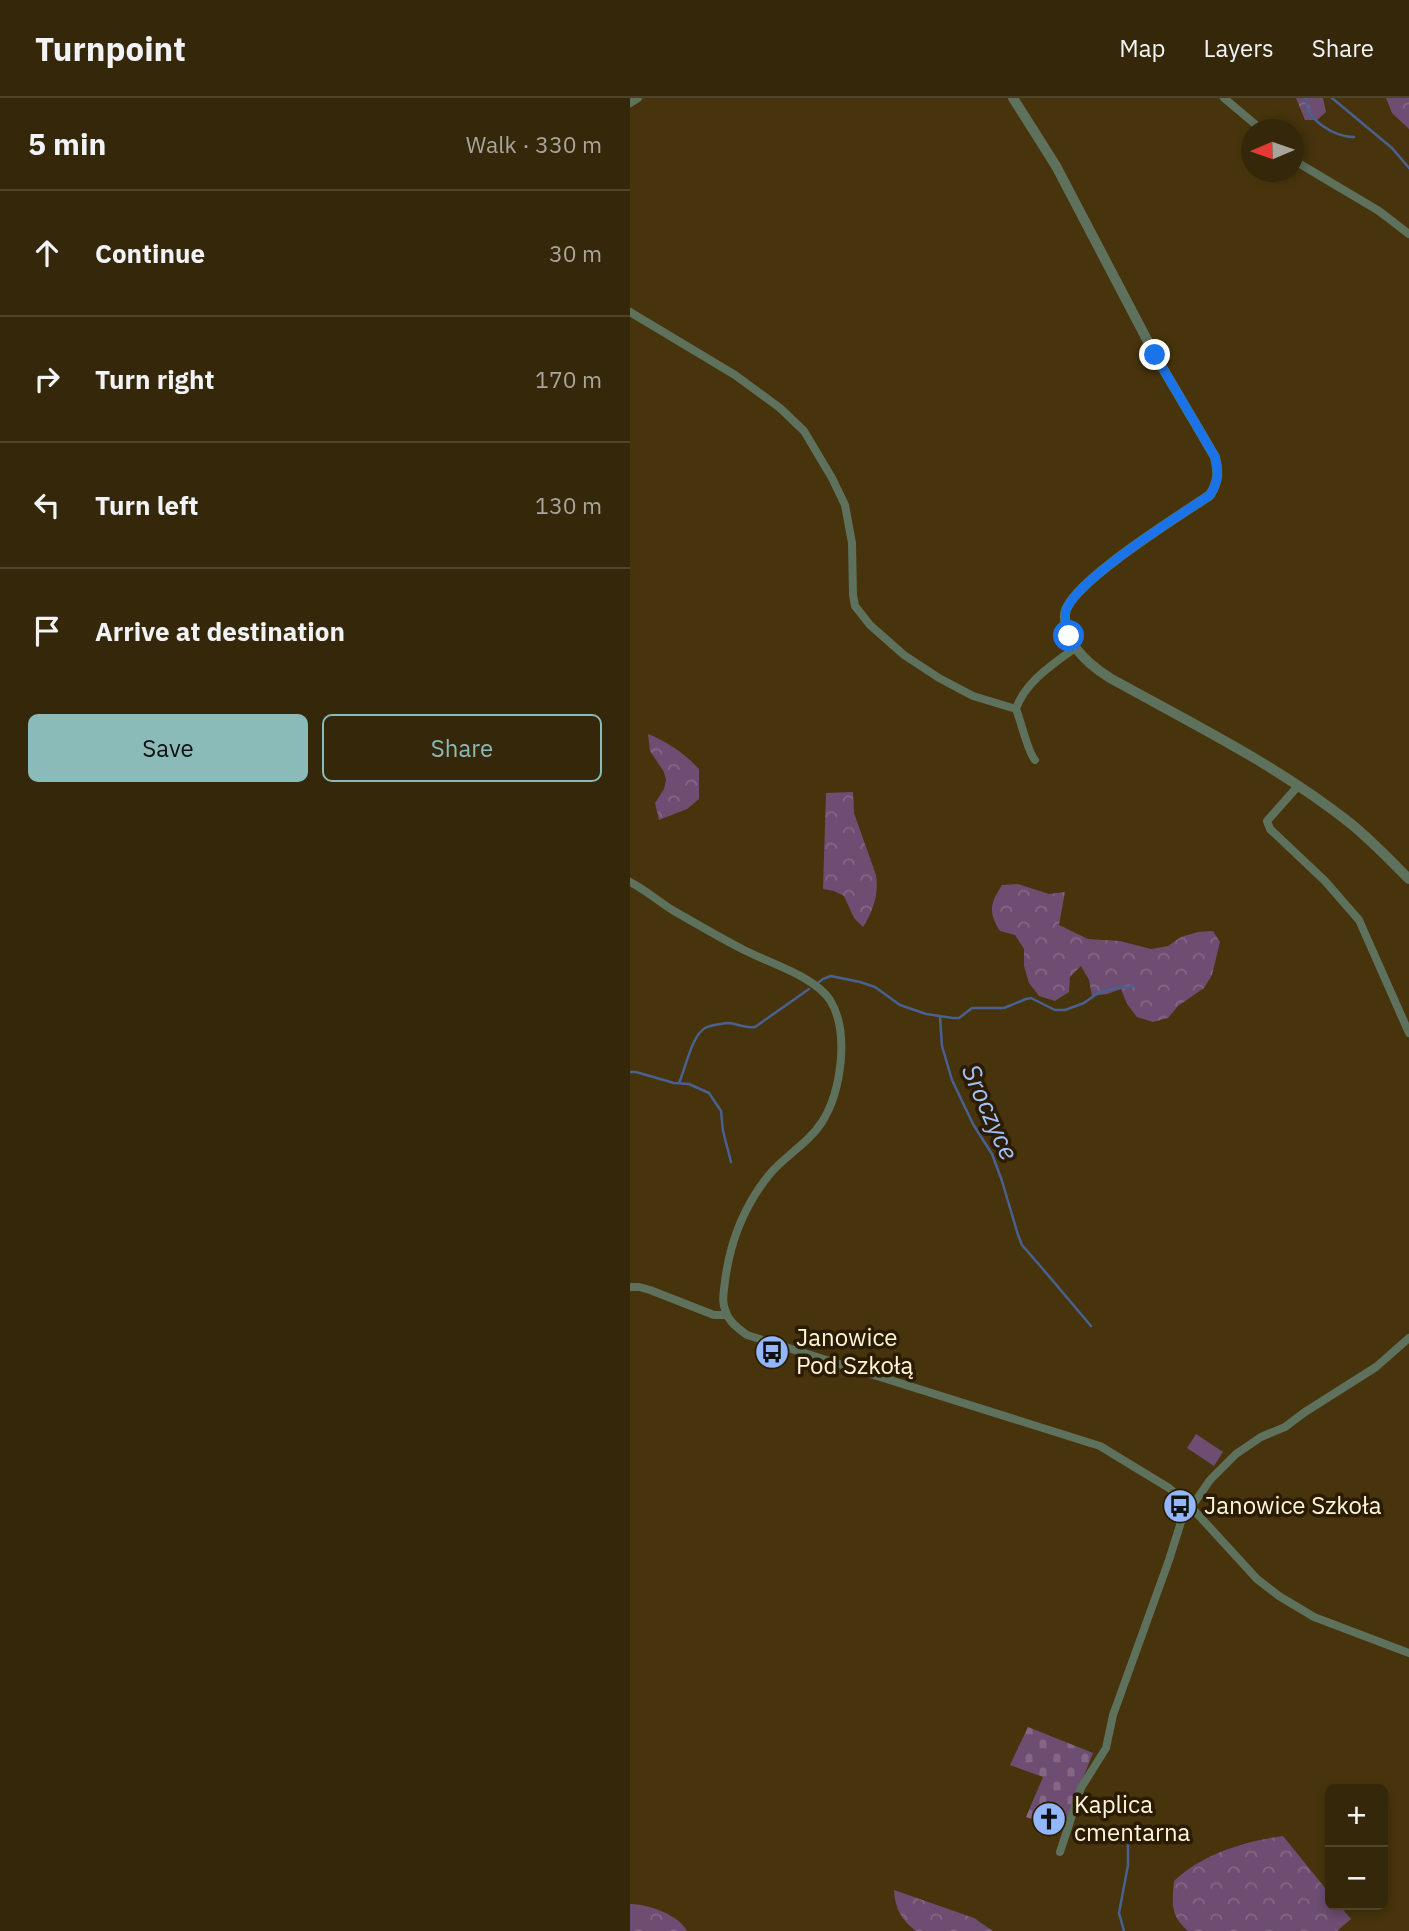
<!DOCTYPE html>
<html lang="en">
<head>
<meta charset="utf-8">
<style>
	:root { --surface:#352709; --page:#3d2f12; --text:#f1f3f6; --muted:#aaa59c; --line:#4f442a; --accent:#8bbbb9 }
	body { margin:0; font-family:"IBM Plex Sans",sans-serif; background:var(--page); color:var(--text) }
	.controls { position:absolute; right:21px; bottom:21px; display:grid; overflow:hidden; border-radius:10px; box-shadow:0 4px 10px #0003 }
	.controls button { width:63px; height:63px; display:grid; place-items:center; padding:0; border:0; border-bottom:2px solid var(--line); background:var(--surface); color:var(--text); font:35px sans-serif }
	.compass { position:absolute; left:611px; top:21px; width:63px; height:63px; border-radius:50%; background:var(--surface); box-shadow:0 4px 10px #0003; rotate:268deg }
	.stop { position:absolute; width:21px; height:21px; margin:-16px; border:5px solid #1a73e8; border-radius:50%; background:#fff }
	.stop.end { background:#1a73e8; border-color:#fff; box-shadow:0 2px 7px #0008 }
	.list { margin:0; padding:0; list-style:none }
	h2 { display:flex; justify-content:space-between; align-items:center; height:91px; margin:0; padding:0 28px; font-size:30px }
	h2 small { font-size:23px; font-weight:400; color:var(--muted) }
	.list li { display:grid; grid-template-columns:46px 1fr auto; gap:21px; align-items:center; box-sizing:border-box; height:126px; padding:0 28px; border-top:2px solid var(--line) }
	.list b { display:block; font-size:26px; white-space:nowrap }
	.list em { font-size:23px; font-style:normal; color:var(--muted) }
	.actions { display:flex; gap:14px; padding:21px 28px }
	.actions a { flex:1; padding:16px 0; border:2px solid var(--accent); border-radius:10px; text-align:center; font-size:24px; color:var(--accent) }
	.actions .main { background:var(--accent); color:#111 }
	.icon { flex:none; width:38px; height:38px; fill:none; stroke:currentColor; stroke-width:2; stroke-linecap:round; stroke-linejoin:round }
	.map { position:relative; flex:none; width:779px; height:1833px; overflow:hidden }
	header { display:flex; align-items:center; gap:42px; box-sizing:border-box; height:98px; padding:0 35px; background:var(--surface); border-bottom:2px solid var(--line) }
	header strong { font-size:33px }
	nav { display:flex; gap:38px; margin-inline-start:auto; font-size:24px }
	main { display:flex }
	aside { flex:1; background:var(--surface) }
	.map>svg:first-child { display:block }
	.forest { fill:url(#forest-crowns) }
	.cemetery { fill:url(#cemetery-stones) }
	.green { fill:#6d4d71 }
	.lines { fill:none; stroke-linecap:round; stroke-linejoin:round }
	.stream { stroke:#486191; stroke-width:2.5 }
	.minor { stroke:#5e715d; stroke-width:8 }
	.tertiary { stroke:#5e715d; stroke-width:10 }
	.route { stroke:#1a73e8; stroke-width:9 }
	.labels { text-anchor:middle; stroke-width:7; stroke-linejoin:round; paint-order:stroke }
	.poi-label { font-size:24px; fill:#fff4de; stroke:#2b1c00; text-anchor:start }
	.water-label { font-size:26px; font-style:italic; fill:#a2c1fc; stroke:#2b1c00 }
</style>
</head>
<body>
<header>
<strong>Turnpoint</strong>
<nav><a>Map</a><a>Layers</a><a>Share</a></nav>
</header>
<main>
<aside>
<h2>5 min<small>Walk · 330 m</small></h2>
<ul class="list">
<li><svg class="icon" aria-label="ahead" viewBox="0 0 24 24"><path d="M12 20V5M6 11l6-6 6 6"/></svg><div><b>Continue</b></div><em>30 m</em></li>
<li><svg class="icon" aria-label="right" viewBox="0 0 24 24"><path d="M7 20v-9h11M14 6l5 5-5 5"/></svg><div><b>Turn right</b></div><em>170 m</em></li>
<li><svg class="icon" aria-label="left" viewBox="0 0 24 24"><path d="M17 20v-9H6M10 6l-5 5 5 5"/></svg><div><b>Turn left</b></div><em>130 m</em></li>
<li><svg class="icon" aria-label="arrive" viewBox="0 0 24 24"><path d="M6 21V4h12l-3 4 3 4H6"/></svg><div><b>Arrive at destination</b></div></li>
</ul>
<div class="actions"><a class="main">Save</a><a>Share</a></div>
</aside>
<div class="map">
<svg width="779" height="1833" viewBox="0 0 779 1833">
	<defs>
		<pattern id="forest-crowns" width="20" height="18" patternUnits="userSpaceOnUse" patternTransform="scale(1.75)"><rect width="20" height="18" fill="#6d4d71"/><path d="M2 6a3 3 0 1 1 6 0M12 15a3 3 0 1 1 6 0" fill="none" stroke="#836785"/></pattern>
		<pattern id="cemetery-stones" width="16" height="16" patternUnits="userSpaceOnUse" patternTransform="scale(1.75)"><rect width="16" height="16" fill="#6d4d71"/><path d="M2 7V4a2 2 0 0 1 4 0v3zM10 15v-3a2 2 0 0 1 4 0v3z" fill="#836785"/></pattern>
	</defs>
	<rect width="100%" height="100%" fill="#47340c"/>
	<!-- forest -->
	<path class="forest" d="M666,0H693L696,14L687,22H675Z
		M756,0H779V31L762,15Z
		M18,636C38,644 55,656 69,671V701L57,711L29,722L25,705L34,691L36,682L34,674L20,653Z
		M223,694L224,715L246,777C249,797 243,813 233,829L224,820L214,798L204,793L193,791L196,695Z
		M388,786L419,796L435,794L429,827L458,841L490,843L521,851L538,848L551,839L568,834L583,833L590,844L582,877L574,890L548,908L538,920L523,924L507,919L497,906L491,891L477,896L462,898L459,882L451,868L440,879L439,894L425,903L409,898L399,885L394,868V851L385,837L370,833C358,814 360,806 372,787Z
		M653,1738L700,1796V1807H709L721,1821L707,1833H558C540,1817 542,1806 544,1783C572,1756 615,1743 653,1738Z
		M264,1792L344,1820L363,1833H286C271,1822 265,1810 264,1792Z
		M0,1806C18,1806 49,1817 57,1833H0Z"/>
	<!-- cemetery -->
	<path class="cemetery" d="M398,1629L463,1655L432,1733L396,1719L413,1679L380,1667Z"/>
	<!-- green -->
	<path class="green" d="M566,1336L593,1354L584,1368L557,1350Z"/>
	<g class="lines">
		<!-- stream -->
		<path class="stream" d="M676,0C675,22 705,39 724,39
			M702,0L762,50L779,70
			M188,885L193,881L201,878L230,884L245,889L270,907L296,916L323,920H329L342,910H374L396,901L401,900L425,912H435L454,905L468,895L482,891L504,888
			M310,919L312,948L322,982L343,1026L362,1056L372,1083L388,1137L392,1147L412,1170L461,1228
			M0,974H6L44,985L59,986L79,995L91,1013L93,1033L101,1064
			M49,985C55,972 62,937 75,930C80,927 92,926 97,925C107,925 115,931 125,929L179,891
			M494,1833L489,1815L498,1767V1740"/>
		<!-- minor -->
		<path class="minor" d="M594,0L632,32
			M0,5L8,0
			M664,60L670,66L749,113L779,136
			M0,214L105,277L150,310L174,333L202,380L215,407L222,445L223,497L225,508L240,527L274,557L309,580L343,598L386,611
			M405,662C398,655 391,623 386,611C395,584 423,566 445,550
			M668,688L637,723L640,731L695,783L729,822L779,935
			M0,784C16,792 29,804 44,813C67,826 90,840 114,852C139,865 184,878 200,902C220,934 211,994 192,1024C178,1046 154,1058 139,1077C114,1108 100,1144 95,1183C94,1194 91,1204 96,1214C99,1224 109,1231 117,1237L470,1348L539,1390L561,1409L627,1481L649,1498L684,1519L779,1555
			M0,1189H9L20,1192L84,1217H96
			M430,1754L451,1690L476,1650L483,1617L539,1462L551,1424L580,1382L606,1356L631,1339L655,1329L675,1314L746,1269L779,1240"/>
		<!-- tertiary -->
		<path class="tertiary" d="M383,0L426,68L525,257L585,359C589,375 588,384 580,397C552,416 438,486 435,516C433,545 458,566 480,580C561,625 647,667 720,725C741,742 760,762 779,781"/>
	</g>
	<g class="lines">
		<!-- route -->
		<path class="route" d="M439,538C437,530 434,520 436,512C447,481 549,418 580,397C588,384 589,375 585,359L525,257"/>
	</g>
	<!-- icons -->
	<defs>
		<g id="bus-disc" transform="scale(1.75)"><circle r="9.5" fill="#93b7fd" stroke="#2b1c00"/><path d="M-5-6H5V4H4V6H2V4H-2V6H-4V4H-5ZM-3.5-4V0h7V-4ZM-3.5 1.2v1.5H-2V1.2ZM2 1.2v1.5H3.5V1.2Z" fill="#111"/></g>
		<g id="church-disc" transform="scale(1.75)"><circle r="9.5" fill="#93b7fd" stroke="#2b1c00"/><path d="M-1.2-6h2.4v3.5h3.3v2.4h-3.3V6h-2.4V-.1h-3.3v-2.4h3.3Z" fill="#111"/></g>
	</defs>
	<g fill-rule="evenodd">
		<use href="#bus-disc" x="142" y="1254"/>
		<use href="#bus-disc" x="550" y="1408"/>
		<use href="#church-disc" x="419" y="1721"/>
	</g>
	<g class="labels">
		<!-- poi labels -->
		<g class="poi-label">
			<text x="166" y="1248">Janowice<tspan x="166" dy="28">Pod Szkołą</tspan></text>
			<text x="574" y="1416">Janowice Szkoła</text>
			<text x="444" y="1715">Kaplica<tspan x="444" dy="28">cmentarna</tspan></text>
		</g>
		<!-- water labels -->
		<g class="water-label">
			<text transform="translate(360 1014) rotate(66)" y="9">Sroczyce</text>
		</g>
	</g>
</svg>
<div class="controls">
<button>+</button>
<button>−</button>
</div>
<svg class="compass" viewBox="-18 -18 36 36"><path d="M0-13l5 13h-10z" fill="#e53935"/><path d="M0 13l5-13h-10z" fill="#aaa59c"/></svg>
<div class="stop" style="left:439px;top:538px"></div>
<div class="stop end" style="left:525px;top:257px"></div>
</div>
</main>
</body>
</html>
